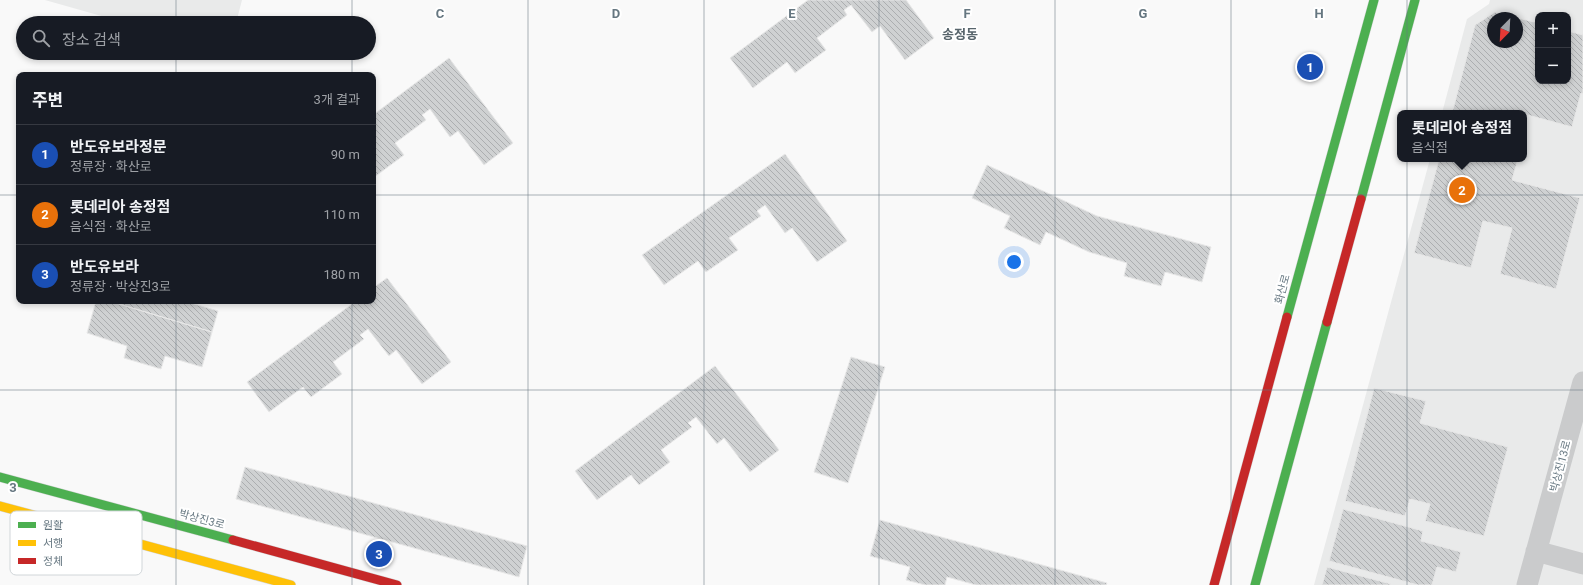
<!DOCTYPE html>
<html lang="ko">
<head>
<meta charset="utf-8">
<style>
	:root { --surface:#171b24; --page:#20242c; --text:#f1f3f6; --muted:#9ea1a6; --line:#363941; --accent:#7c3aed }
	body { margin:0; font-family:Roboto,"Noto Sans KR",sans-serif; background:var(--page); color:var(--text) }
	.controls { position:absolute; right:12px; top:12px; display:grid; overflow:hidden; border-radius:8px; box-shadow:0 2px 6px #0003 }
	.controls button { width:36px; height:36px; display:grid; place-items:center; padding:0; border:0; border-bottom:1px solid var(--line); background:var(--surface); color:var(--text); font:20px sans-serif }
	.compass { position:absolute; left:1487px; top:12px; width:36px; height:36px; border-radius:50%; background:var(--surface); box-shadow:0 2px 6px #0003; rotate:204deg }
	.you { position:absolute; left:1014px; top:262px; width:14px; height:14px; margin:-10px; border:3px solid #fff; border-radius:50%; background:#1a73e8; box-shadow:0 0 0 6px #1a73e833 }
	.badge { display:grid; place-items:center; width:26px; height:26px; border-radius:50%; background:var(--accent); color:#fff; font-size:13px; font-weight:700 }
	.pin { position:absolute; translate:-50% -50%; border:2px solid #fff; box-shadow:0 1px 4px #0006 }
	.popup { position:absolute; left:1397px; top:110px; width:130px; height:52px; box-sizing:border-box; display:grid; place-content:center; border-radius:8px; background:var(--surface); filter:drop-shadow(0 1px 3px #0005); font-size:13px; white-space:nowrap; color:var(--muted) }
	.popup b { font-size:15px; color:var(--text) }
	.popup::after { content:''; position:absolute; left:50%; top:100%; margin-left:-8px; border:8px solid transparent; border-top-color:var(--surface) }
	.list { margin:0; padding:0; list-style:none }
	h2 { display:flex; justify-content:space-between; align-items:center; height:52px; margin:0; padding:0 16px; font-size:17px }
	h2 small { font-size:13px; font-weight:400; color:var(--muted) }
	.list li { display:grid; grid-template-columns:26px 1fr auto; gap:12px; align-items:center; box-sizing:border-box; height:60px; padding:0 16px; border-top:1px solid var(--line) }
	.list b { display:block; font-size:15px; white-space:nowrap }
	.list p { margin:0; font-size:13px; white-space:nowrap; color:var(--muted) }
	.list em { font-size:13px; font-style:normal; color:var(--muted) }
	.icon { flex:none; width:22px; height:22px; fill:none; stroke:currentColor; stroke-width:2; stroke-linecap:round; stroke-linejoin:round }
	.map { position:relative; flex:none; width:1583px; height:585px; overflow:hidden }
	.search { position:absolute; background:var(--surface); box-shadow:0 2px 6px #0003; left:16px; top:16px; width:360px; height:44px; display:flex; align-items:center; gap:10px; box-sizing:border-box; padding:0 14px; border-radius:22px; color:var(--muted); font-size:15px }
	.panel { position:absolute; background:var(--surface); box-shadow:0 2px 6px #0003; left:16px; top:72px; width:360px; height:232px; border-radius:8px }
	.map>svg:first-child { display:block }
	.built { fill:#e9eaea; fill-rule:evenodd }
	.building { fill:url(#building-back-hatch); stroke:#e8e8e8; fill-rule:evenodd }
	.lines { fill:none; stroke-linecap:round; stroke-linejoin:round }
	.fast-casing { stroke:#d5d6d7; stroke-width:10 }
	.slow-casing { stroke:#d5d6d7; stroke-width:10 }
	.jam-casing { stroke:#d5d6d7; stroke-width:10 }
	.street { stroke:#cacbcc; stroke-width:21 }
	.fast { stroke:#4caf50; stroke-width:9 }
	.slow { stroke:#ffc107; stroke-width:9 }
	.jam { stroke:#c62828; stroke-width:9 }
	.grid { fill:none; stroke:#667781; stroke-width:1; stroke-opacity:0.55 }
	.labels { text-anchor:middle; stroke-width:4; stroke-linejoin:round; paint-order:stroke }
	.street-label { font-size:11px; fill:#667781; stroke:#fff }
	.quarter-label { font-size:13px; font-weight:bold; fill:#58656c; stroke:#fff }
	.key { fill:#fff; stroke:#d1d6d9; stroke-width:1 }
	.key-label { font-size:11px; fill:#667781 }
	.grid-label { font-size:13px; text-anchor:middle; font-weight:bold; fill:#667781; stroke:#fff; stroke-width:4; stroke-linejoin:round; paint-order:stroke }
</style>
</head>
<body>
<div class="map">
<svg width="1583" height="585" viewBox="0 0 1583 585">
	<defs>
		<pattern id="building-back-hatch" width="6" height="6" patternUnits="userSpaceOnUse"><rect width="6" height="6" fill="#cfd1d2"/><path d="M-1 5l2 2M0 0l6 6M5-1l2 2" fill="none" stroke="#acaeb0"/></pattern>
	</defs>
	<rect width="100%" height="100%" fill="#f9f9f9"/>
	<!-- built -->
	<path class="built" d="M45,0H242L236,23H126Z
		M1490,0H1583V585H1314L1430,159H1524V113H1442L1467,19L1489,4ZM1538,15H1568V81H1538ZM1493,18H1517V42H1493Z"/>
	<!-- building -->
	<path class="building" d="M808,0H906L934,38L905,60L880,26L872,32L851,5L844,10L847,15L817,38L826,50L795,73L787,62L753,88L730,58Z
		M1495,12L1538,23V81H1568V31L1583,35V94L1581,93L1572,127L1524,114V113H1452L1475,25ZM1493,18H1517V42H1493Z
		M449,58L513,143L484,165L458,131L450,137L430,109L422,115L426,120L395,143L404,155L373,178V115Z
		M785,154L847,241L817,262L792,228L785,233L765,205L757,211L761,216L729,238L738,250L706,272L698,261L664,285L642,255Z
		M1439,159H1518L1512,180L1580,198L1556,289L1500,274L1512,228L1483,221L1471,268L1414,253Z
		M987,165L1097,216L1211,247L1202,282L1165,272L1161,286L1124,276L1127,263L1089,252L1046,232L1040,245L1004,228L1010,216L972,198Z
		M387,278L451,362L422,384L396,350L389,356L368,329L360,335L364,339L333,362L342,374L311,397L303,387L269,412L247,382L356,301H373V288Z
		M96,301H109L212,332L202,367L165,356L161,369L124,358L127,346L87,333Z
		M109,301H184L218,311L212,332Z
		M851,357L885,367L848,483L814,472Z
		M715,366L779,450L750,472L724,438L717,444L696,417L688,423L692,427L661,450L670,462L639,485L631,475L597,500L575,471Z
		M1374,388L1426,401L1420,423L1508,447L1484,536L1425,521L1430,504L1410,499L1405,516L1345,501Z
		M245,467L527,546L519,577L236,499Z
		M1343,509L1423,531L1421,541L1461,552L1456,572L1437,567L1432,585H1418L1329,561Z
		M880,520L1107,583L1106,585H976L947,577L945,585H925L906,580L910,567L870,556Z
		M1327,567L1391,584L1390,585H1322Z"/>
	<g class="lines">
		<!-- fast casing -->
		<g class="fast-casing">
			<path id="fast" d="M1361,199L1415,0
				M1287,317L1374,0
				M0,477L233,540
				M1255,585L1327,322"/>
		</g>
		<!-- slow casing -->
		<g class="slow-casing">
			<path id="slow" d="M0,506L291,585"/>
		</g>
		<!-- jam casing -->
		<g class="jam-casing">
			<path id="jam" d="M1327,322L1361,199
				M233,540L397,585
				M1214,585L1287,317"/>
		</g>
		<!-- street -->
		<path class="street" d="M1536,551L1583,564
			M1527,585L1583,382"/>
		<!-- fast -->
		<use href="#fast" class="fast"/>
		<!-- slow -->
		<use href="#slow" class="slow"/>
		<!-- jam -->
		<use href="#jam" class="jam"/>
	</g>
	<!-- grid -->
	<path class="grid" d="M176,0V23M352,0V23M528,0V585M704,0V585M879,0V585M1055,0V585M1231,0V585M1407,0V585M176,53V75M352,53V75M0,195H19M373,195H1583M176,301V585M352,301V585M0,390H1583"/>
	<g class="labels">
		<!-- street labels -->
		<g class="street-label">
			<text transform="translate(1282 289) rotate(-75)" y="4">화산로</text>
			<text transform="translate(1560 466) rotate(-75)" y="4">박상진13로</text>
			<text transform="translate(202 519) rotate(15)" y="4">박상진3로</text>
		</g>
		<!-- quarter labels -->
		<g class="quarter-label">
			<text x="960" y="39">송정동</text>
		</g>
	</g>
	<!-- legend -->
	<rect x="10" y="511" width="132" height="64" rx="6" class="key"/>
	<rect x="18" y="522" width="18" height="6" fill="#4caf50"/>
	<rect x="18" y="540" width="18" height="6" fill="#ffc107"/>
	<rect x="18" y="558" width="18" height="6" fill="#c62828"/>
	<g class="key-label">
		<text x="43" y="529">원활</text>
		<text x="43" y="547">서행</text>
		<text x="43" y="565">정체</text>
	</g>
	<g class="grid-label">
		<text x="440" y="18">C</text>
		<text x="616" y="18">D</text>
		<text x="792" y="18">E</text>
		<text x="967" y="18">F</text>
		<text x="1143" y="18">G</text>
		<text x="1319" y="18">H</text>
		<text x="13" y="492">3</text>
	</g>
</svg>
<div class="controls">
<button>+</button>
<button>−</button>
</div>
<svg class="compass" viewBox="-18 -18 36 36"><path d="M0-13l5 13h-10z" fill="#e53935"/><path d="M0 13l5-13h-10z" fill="#9ea1a6"/></svg>
<div class="you"></div>
<div class="pin badge" style="left:1310px;top:67px;background:#1a4fb4">1</div>
<div class="pin badge" style="left:1462px;top:190px;background:#e8710a">2</div>
<div class="popup"><b>롯데리아 송정점</b>음식점</div>
<div class="pin badge" style="left:379px;top:554px;background:#1a4fb4">3</div>
<div class="search"><svg class="icon" aria-label="search" viewBox="0 0 24 24"><circle cx="10" cy="10" r="6"/><path d="M15 15l6 6"/></svg>장소 검색</div>
<section class="panel">
<h2>주변<small>3개 결과</small></h2>
<ul class="list">
<li><span class="badge" style="background:#1a4fb4">1</span><div><b>반도유보라정문</b><p>정류장 · 화산로</p></div><em>90 m</em></li>
<li><span class="badge" style="background:#e8710a">2</span><div><b>롯데리아 송정점</b><p>음식점 · 화산로</p></div><em>110 m</em></li>
<li><span class="badge" style="background:#1a4fb4">3</span><div><b>반도유보라</b><p>정류장 · 박상진3로</p></div><em>180 m</em></li>
</ul>
</section>
</div>
</body>
</html>
